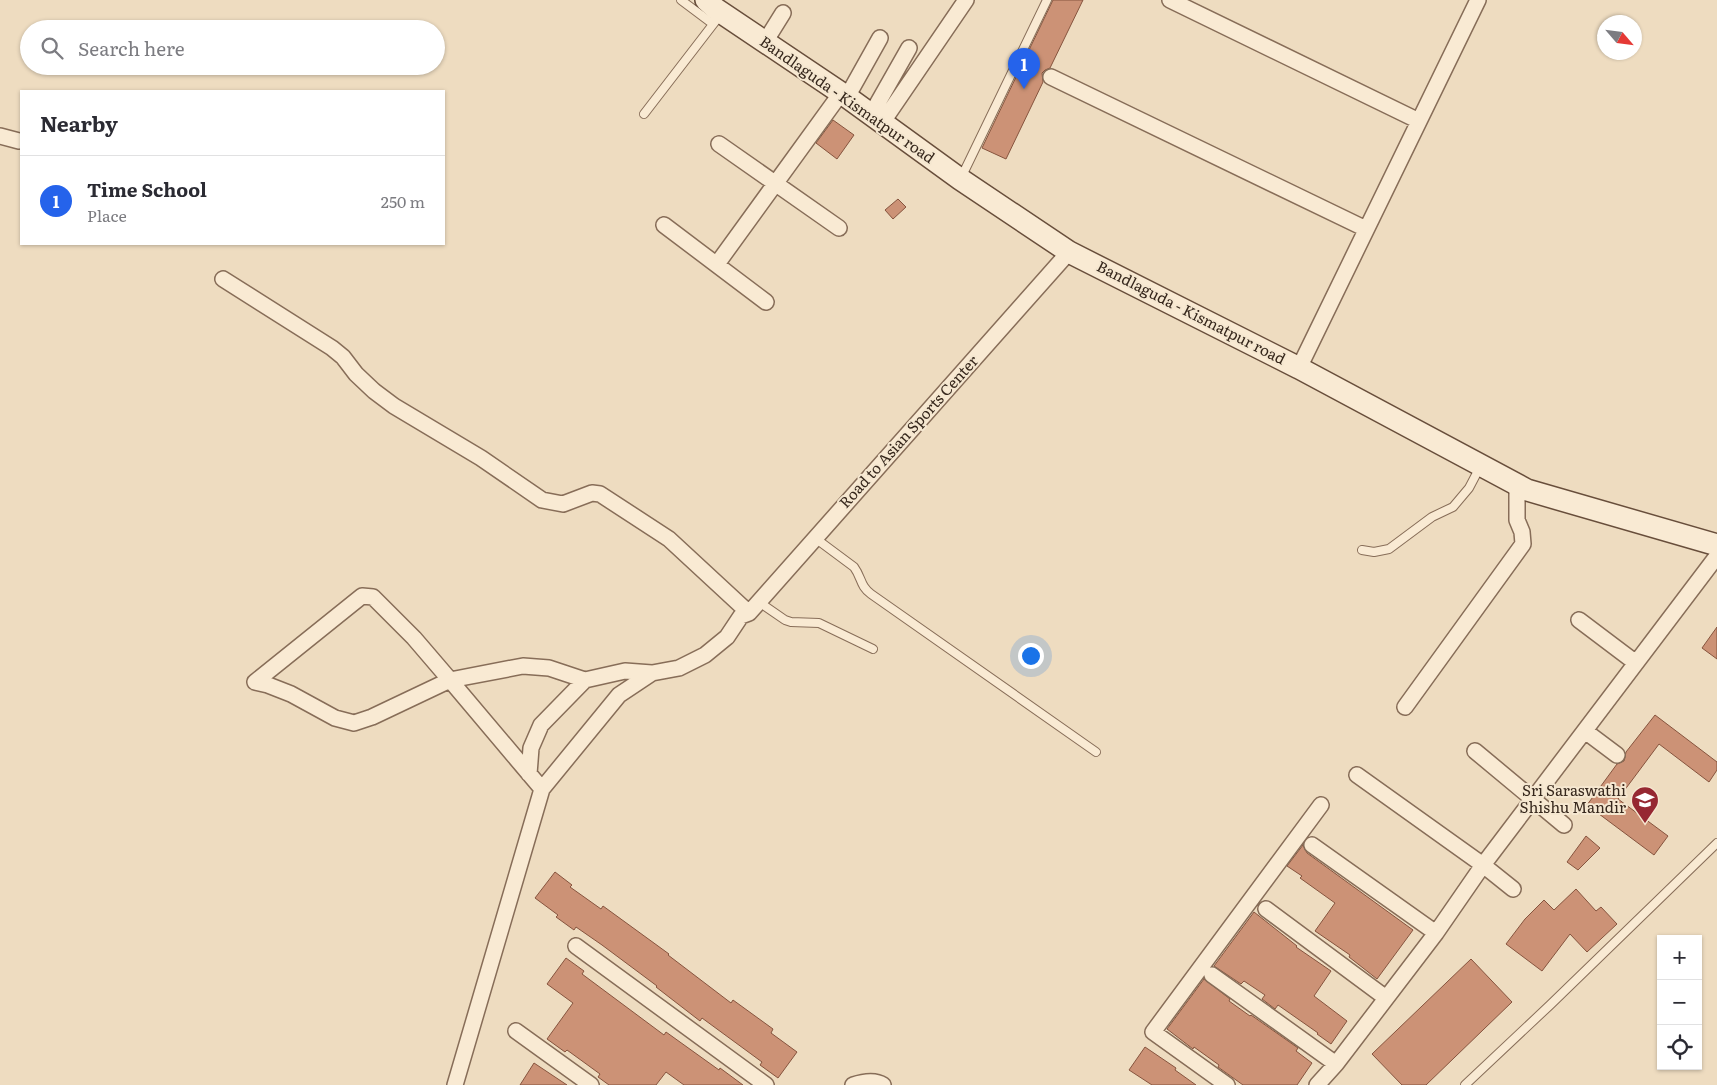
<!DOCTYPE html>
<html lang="en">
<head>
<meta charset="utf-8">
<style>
	:root { --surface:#fff; --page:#f7f7f7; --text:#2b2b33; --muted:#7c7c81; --line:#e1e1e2; --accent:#2563eb }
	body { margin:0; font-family:Literata,serif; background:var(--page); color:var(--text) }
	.controls { position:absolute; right:15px; bottom:15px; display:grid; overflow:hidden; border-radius:0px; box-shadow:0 1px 4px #0004 }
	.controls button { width:45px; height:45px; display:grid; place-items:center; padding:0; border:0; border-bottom:1px solid var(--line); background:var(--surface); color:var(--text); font:25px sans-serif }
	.compass { position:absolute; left:1597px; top:15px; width:45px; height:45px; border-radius:50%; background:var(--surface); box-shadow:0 1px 4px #0004; rotate:118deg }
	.you { position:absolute; left:1030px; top:655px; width:18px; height:18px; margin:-12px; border:4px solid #fff; border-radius:50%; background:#1a73e8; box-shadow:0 0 0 8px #1a73e833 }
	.badge { display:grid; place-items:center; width:32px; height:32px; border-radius:50%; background:var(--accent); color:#fff; font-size:16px; font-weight:700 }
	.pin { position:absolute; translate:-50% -41px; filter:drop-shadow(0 1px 2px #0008) }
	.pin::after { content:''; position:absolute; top:26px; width:18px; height:15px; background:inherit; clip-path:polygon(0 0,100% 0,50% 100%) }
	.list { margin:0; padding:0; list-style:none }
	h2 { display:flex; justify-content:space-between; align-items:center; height:65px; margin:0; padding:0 20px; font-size:21px }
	h2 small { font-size:16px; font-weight:400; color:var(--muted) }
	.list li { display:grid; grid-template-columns:32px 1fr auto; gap:15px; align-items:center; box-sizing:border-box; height:90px; padding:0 20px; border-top:1px solid var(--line) }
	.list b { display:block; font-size:19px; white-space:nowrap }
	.list p { margin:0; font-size:16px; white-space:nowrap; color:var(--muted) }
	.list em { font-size:16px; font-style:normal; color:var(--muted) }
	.icon { flex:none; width:28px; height:28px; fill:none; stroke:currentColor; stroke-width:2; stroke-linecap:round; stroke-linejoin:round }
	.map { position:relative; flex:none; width:1717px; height:1085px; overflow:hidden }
	.search { position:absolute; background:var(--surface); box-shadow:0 1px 4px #0004; left:20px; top:20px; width:425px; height:55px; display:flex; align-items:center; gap:12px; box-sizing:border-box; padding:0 18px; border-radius:28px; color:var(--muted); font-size:19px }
	.panel { position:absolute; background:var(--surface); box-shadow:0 1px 4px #0004; left:20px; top:90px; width:425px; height:155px; border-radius:0px }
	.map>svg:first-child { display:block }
	.building { fill:#cc9276; stroke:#86543e }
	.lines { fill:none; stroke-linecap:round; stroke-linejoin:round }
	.lane-casing { stroke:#876d58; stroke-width:10 }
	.street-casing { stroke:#876d58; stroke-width:18 }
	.secondary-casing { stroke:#684e3b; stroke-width:24 }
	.lane { stroke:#f9ead3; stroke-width:8 }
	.street { stroke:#f9ead3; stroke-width:15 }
	.secondary { stroke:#f9ead3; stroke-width:21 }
	.labels { text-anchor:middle; stroke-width:4; stroke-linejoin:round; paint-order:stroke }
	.street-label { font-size:15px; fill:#36271c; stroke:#f5e7d0 }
	.poi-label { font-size:15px; fill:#36271c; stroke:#f5e7d0; text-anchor:end }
</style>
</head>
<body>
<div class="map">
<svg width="1717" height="1085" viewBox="0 0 1717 1085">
	<rect width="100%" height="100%" fill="#eedcc0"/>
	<!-- building -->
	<path class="building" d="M1053,0H1083L1050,68L1045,70L1042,73L1043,82L1006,159L982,148Z
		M833,120L854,135L837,159L816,143Z
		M898,199L906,207L893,219L885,210Z
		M1717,627V659L1702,648Z
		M1655,715L1717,762V770L1709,782L1659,744L1618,799L1668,836L1654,855L1587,805L1617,764L1624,761L1626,752Z
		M1586,836L1600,848L1578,870L1567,862Z
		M1303,845L1307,853L1413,930L1377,979L1349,957L1350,955L1315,931L1335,903L1300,878L1302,876L1287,866Z
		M555,872L572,885L570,887L601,909L603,906L669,954L668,955L731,1003L733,1000L773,1029L771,1033L797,1052L778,1078L760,1065L762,1062L702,1018L700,1021L656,987L657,986L602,945L576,927L574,930L556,917L558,915L535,898Z
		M1576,889L1596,911L1601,907L1617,924L1587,952L1570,934L1542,971L1506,944L1525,919L1544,900L1554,910Z
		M1254,912L1297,946L1296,947L1331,971L1314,996L1347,1021L1331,1044L1317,1034L1318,1033L1278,1005L1275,1009L1262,999L1265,995L1244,981L1241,984L1214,966Z
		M566,958L584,971L582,974L664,1035L666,1032L719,1070L720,1068L743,1085H684L666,1072L656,1085H609L598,1077L600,1074L567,1050L565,1052L547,1039L573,1003L547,984Z
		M1471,959L1512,1002L1426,1085H1402L1372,1054Z
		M1204,979L1230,999L1229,1001L1250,1016L1251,1015L1298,1048L1296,1051L1312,1063L1297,1085H1243L1218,1067L1219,1065L1194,1047L1193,1049L1167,1029Z
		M1145,1047L1176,1068L1175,1070L1196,1085H1152L1129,1070Z
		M534,1063L567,1085H520Z"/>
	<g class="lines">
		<!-- lane casing -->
		<g class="lane-casing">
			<path id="lane" d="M681,0L713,24
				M644,114L721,14
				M961,178L1047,0
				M815,538L854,567C862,578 860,586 871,594L1096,752
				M1362,550L1374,552L1389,549L1432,517L1453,507L1469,488L1480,467
				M759,602L785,620L791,622L819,623L873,649
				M1465,1085L1550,1005L1717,843"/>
		</g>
		<!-- street casing -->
		<g class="street-casing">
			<path id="street" d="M1170,0L1419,121
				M765,42L783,13
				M1051,77L1366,229
				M847,97L880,38
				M871,115L909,48
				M882,123L966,0
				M0,136L19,141
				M719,144L839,228
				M664,225L766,302
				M717,264L841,93
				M223,279L332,348L343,357L356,374L374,391L394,406L481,458L542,500L563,504L592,493L600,494L669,539L749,613
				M1299,368L1478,0
				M749,613L1069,252
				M1579,620L1636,663
				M255,682L268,685L291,694L335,718L354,723L372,717L450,680L542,789L619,695L652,673L679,668L705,655L727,637L741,616L749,613
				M255,682L362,596L373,597L414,638L450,680L523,666L549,668L585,680L625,671L652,673
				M1405,707L1523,544L1522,532L1517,520V485
				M1585,731L1617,755
				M1475,751L1564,825
				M529,774L531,748L541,725L585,680
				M1357,775L1483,865L1513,889
				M1312,845L1436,933
				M1266,909L1386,998
				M576,946L766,1085
				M1212,975L1336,1064
				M516,1031L591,1085
				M455,1085L542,789
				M853,1085C862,1082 874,1079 883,1085
				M1227,1085L1153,1032L1321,805
				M1317,1085L1336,1064L1436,933L1483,865L1717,556"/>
		</g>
		<!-- secondary casing -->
		<g class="secondary-casing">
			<path id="secondary" d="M706,0L716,9L847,97L960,179L1069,252L1299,368L1527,490L1717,545"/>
		</g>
		<!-- lane -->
		<use href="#lane" class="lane"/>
		<!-- street -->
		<use href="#street" class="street"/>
		<!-- secondary -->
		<use href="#secondary" class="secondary"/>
	</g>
	<!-- icons -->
	<defs>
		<g id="school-pin" transform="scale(1.4375)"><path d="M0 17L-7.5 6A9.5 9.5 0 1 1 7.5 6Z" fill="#962832" stroke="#f5e7d0"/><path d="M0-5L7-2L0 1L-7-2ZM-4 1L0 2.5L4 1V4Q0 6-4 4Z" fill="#fff"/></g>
	</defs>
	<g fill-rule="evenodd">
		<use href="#school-pin" x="1645" y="800"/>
	</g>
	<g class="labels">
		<!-- street labels -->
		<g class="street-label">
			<text transform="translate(847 100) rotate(35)" y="5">Bandlaguda - Kismatpur road</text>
			<text transform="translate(1191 313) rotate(27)" y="5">Bandlaguda - Kismatpur road</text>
			<text transform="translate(909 432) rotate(-48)" y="5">Road to Asian Sports Center</text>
		</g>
		<!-- poi labels -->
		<g class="poi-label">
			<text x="1626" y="796">Sri Saraswathi<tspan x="1626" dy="17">Shishu Mandir</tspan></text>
		</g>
	</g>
</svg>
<div class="controls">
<button>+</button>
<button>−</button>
<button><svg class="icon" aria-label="locate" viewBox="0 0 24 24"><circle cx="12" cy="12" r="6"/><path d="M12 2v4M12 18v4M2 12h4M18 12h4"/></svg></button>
</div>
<svg class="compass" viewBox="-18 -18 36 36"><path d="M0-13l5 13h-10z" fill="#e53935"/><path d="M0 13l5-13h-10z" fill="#7c7c81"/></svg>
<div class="you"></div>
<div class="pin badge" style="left:1024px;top:89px">1</div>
<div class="search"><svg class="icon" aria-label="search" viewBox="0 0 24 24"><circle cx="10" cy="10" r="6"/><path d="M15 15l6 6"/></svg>Search here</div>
<section class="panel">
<h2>Nearby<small></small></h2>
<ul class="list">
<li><span class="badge">1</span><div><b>Time School</b><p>Place</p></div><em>250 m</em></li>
</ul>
</section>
</div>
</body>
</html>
